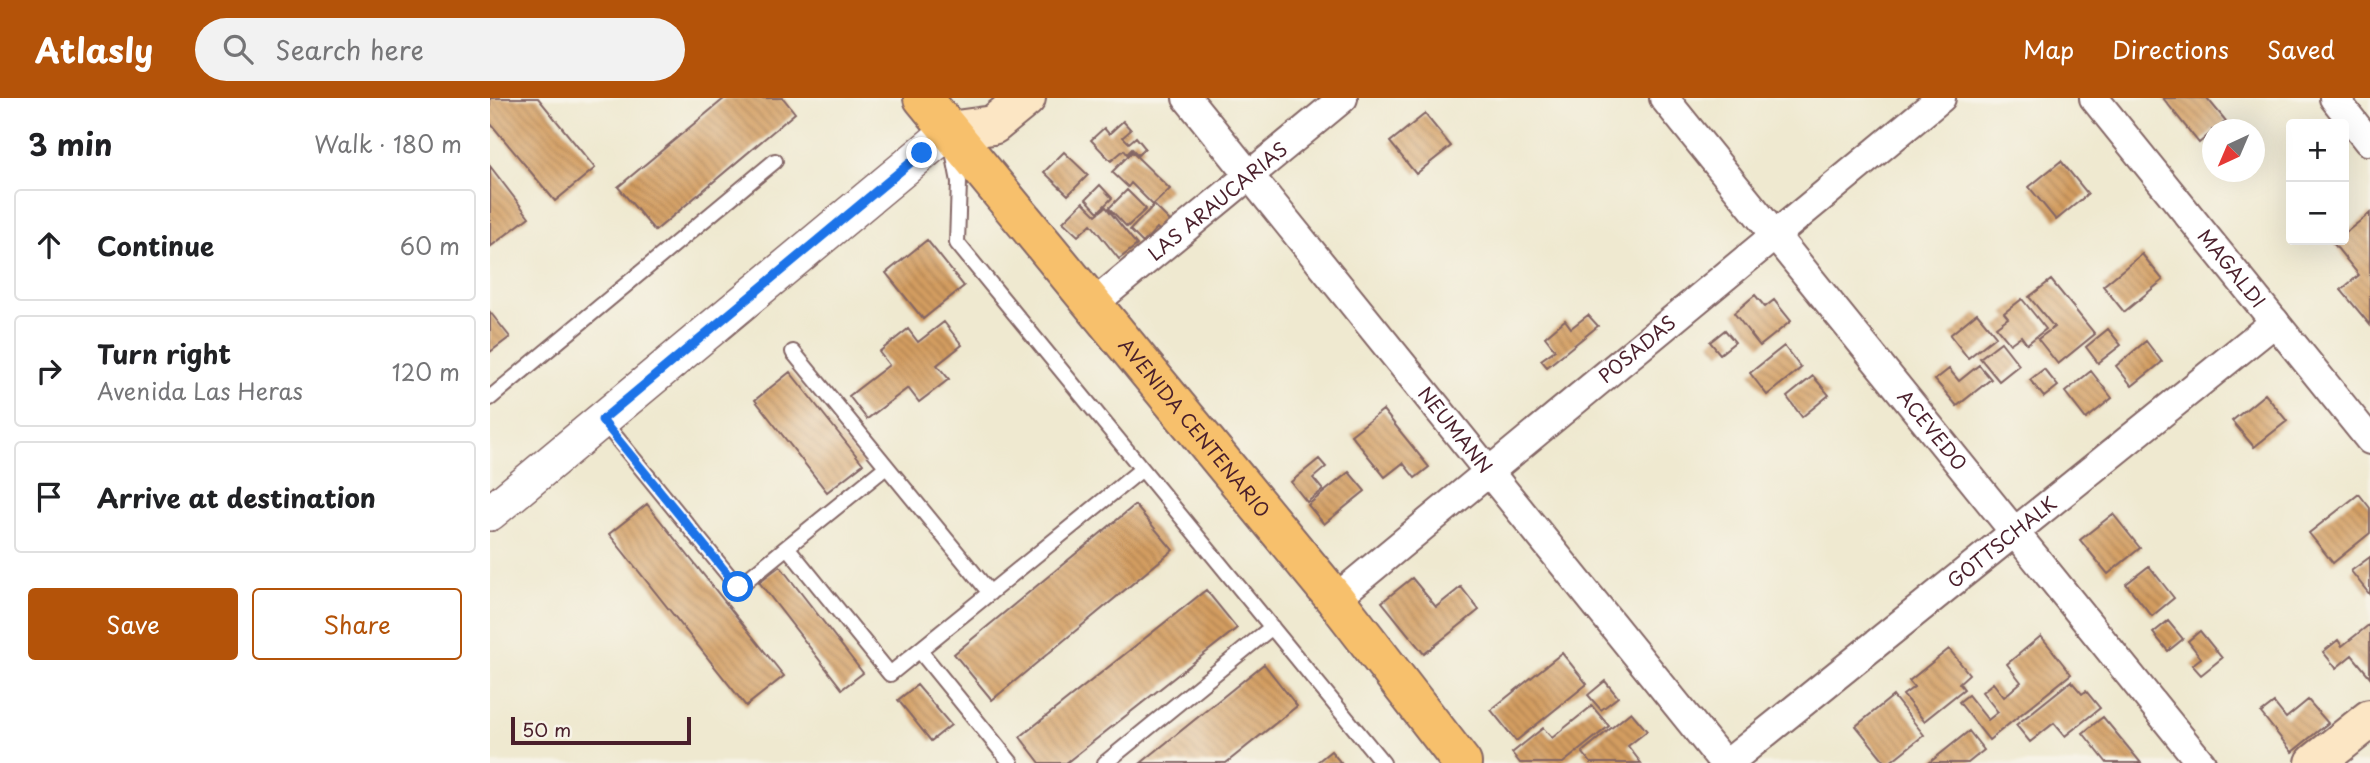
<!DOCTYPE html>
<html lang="en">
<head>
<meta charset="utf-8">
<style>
	:root { --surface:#fff; --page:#f2f2f2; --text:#202124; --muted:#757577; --line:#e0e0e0; --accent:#b45309 }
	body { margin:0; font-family:"Playpen Sans",sans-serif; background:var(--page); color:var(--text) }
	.controls { position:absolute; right:21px; top:21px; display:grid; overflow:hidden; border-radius:7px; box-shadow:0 7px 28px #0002 }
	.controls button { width:63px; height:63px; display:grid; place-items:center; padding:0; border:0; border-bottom:2px solid var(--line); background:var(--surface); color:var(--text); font:35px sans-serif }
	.compass { position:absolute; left:1712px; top:21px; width:63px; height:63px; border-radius:50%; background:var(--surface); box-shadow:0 7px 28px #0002; rotate:224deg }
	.scale { position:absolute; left:21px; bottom:18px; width:180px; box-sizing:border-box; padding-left:7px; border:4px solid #4a1f2b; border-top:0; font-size:19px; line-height:24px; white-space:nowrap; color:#4a1f2b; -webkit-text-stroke:5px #f7f3e8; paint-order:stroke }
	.stop { position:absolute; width:21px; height:21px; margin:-16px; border:5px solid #1a73e8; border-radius:50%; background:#fff }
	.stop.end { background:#1a73e8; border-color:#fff; box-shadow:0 2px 7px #0008 }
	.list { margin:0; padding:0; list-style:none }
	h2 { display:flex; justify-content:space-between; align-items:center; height:91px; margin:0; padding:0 28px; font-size:30px }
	h2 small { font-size:23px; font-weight:400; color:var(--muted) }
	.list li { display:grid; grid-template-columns:46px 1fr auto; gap:21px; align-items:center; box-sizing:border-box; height:112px; margin:0 14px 14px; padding:0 14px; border:2px solid var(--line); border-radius:7px }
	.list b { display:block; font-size:26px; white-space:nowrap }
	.list p { margin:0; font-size:23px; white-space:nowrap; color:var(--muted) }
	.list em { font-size:23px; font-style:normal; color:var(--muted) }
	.actions { display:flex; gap:14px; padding:21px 28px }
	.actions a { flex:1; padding:16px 0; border:2px solid var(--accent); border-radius:7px; text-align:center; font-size:24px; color:var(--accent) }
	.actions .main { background:var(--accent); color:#fff }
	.icon { flex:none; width:38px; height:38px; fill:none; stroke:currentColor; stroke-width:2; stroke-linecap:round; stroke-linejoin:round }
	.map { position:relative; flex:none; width:1880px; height:665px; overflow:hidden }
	header { display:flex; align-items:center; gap:42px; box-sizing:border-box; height:98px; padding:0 35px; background:var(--accent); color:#fff }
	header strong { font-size:33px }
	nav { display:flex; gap:38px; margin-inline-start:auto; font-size:24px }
	.search { width:490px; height:63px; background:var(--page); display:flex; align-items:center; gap:18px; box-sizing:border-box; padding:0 24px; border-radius:38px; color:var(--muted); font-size:26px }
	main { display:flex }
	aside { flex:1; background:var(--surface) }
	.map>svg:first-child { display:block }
	.building { fill:url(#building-back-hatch) }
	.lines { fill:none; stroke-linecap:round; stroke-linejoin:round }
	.service-casing { stroke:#846665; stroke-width:18 }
	.minor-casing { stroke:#846665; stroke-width:32 }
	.tertiary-casing { stroke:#846665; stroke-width:38 }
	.secondary-casing { stroke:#846665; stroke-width:42 }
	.primary-casing { stroke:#846665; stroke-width:42 }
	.service { stroke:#fff; stroke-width:14 }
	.minor { stroke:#fff; stroke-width:28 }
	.tertiary { stroke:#fff; stroke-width:35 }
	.secondary { stroke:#fce6c4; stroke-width:38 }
	.primary { stroke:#f7c06c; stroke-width:38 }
	.route { stroke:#1a73e8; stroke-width:9 }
	.labels { text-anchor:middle; stroke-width:6; stroke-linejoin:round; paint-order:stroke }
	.street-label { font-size:19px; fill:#4a1f2b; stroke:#f7f3e8 }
</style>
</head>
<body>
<header>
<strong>Atlasly</strong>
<div class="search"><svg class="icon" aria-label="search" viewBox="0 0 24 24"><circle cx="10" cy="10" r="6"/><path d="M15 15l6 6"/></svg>Search here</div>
<nav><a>Map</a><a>Directions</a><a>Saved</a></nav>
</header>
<main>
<aside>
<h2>3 min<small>Walk · 180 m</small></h2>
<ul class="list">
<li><svg class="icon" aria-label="ahead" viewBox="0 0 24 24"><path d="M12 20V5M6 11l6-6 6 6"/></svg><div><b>Continue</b></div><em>60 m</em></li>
<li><svg class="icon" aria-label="right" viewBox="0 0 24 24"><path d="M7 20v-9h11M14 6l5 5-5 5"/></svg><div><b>Turn right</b><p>Avenida Las Heras</p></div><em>120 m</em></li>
<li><svg class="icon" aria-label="arrive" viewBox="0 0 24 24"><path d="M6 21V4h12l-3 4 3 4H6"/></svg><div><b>Arrive at destination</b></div></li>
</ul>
<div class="actions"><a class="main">Save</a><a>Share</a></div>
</aside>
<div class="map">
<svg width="1880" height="665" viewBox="0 0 1880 665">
	<defs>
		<pattern id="building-back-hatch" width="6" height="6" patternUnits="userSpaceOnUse" patternTransform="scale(1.75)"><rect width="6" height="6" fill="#d39d60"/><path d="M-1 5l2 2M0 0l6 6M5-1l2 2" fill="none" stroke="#ad7f4f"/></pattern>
	</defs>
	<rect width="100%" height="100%" fill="#f7f3e8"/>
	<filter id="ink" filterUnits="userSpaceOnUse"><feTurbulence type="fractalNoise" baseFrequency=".0143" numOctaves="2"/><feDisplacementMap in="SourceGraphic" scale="14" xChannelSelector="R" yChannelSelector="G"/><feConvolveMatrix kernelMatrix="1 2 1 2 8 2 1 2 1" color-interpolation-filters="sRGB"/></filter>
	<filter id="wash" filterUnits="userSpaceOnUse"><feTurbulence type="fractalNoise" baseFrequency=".00686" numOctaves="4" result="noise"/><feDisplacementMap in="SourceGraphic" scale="28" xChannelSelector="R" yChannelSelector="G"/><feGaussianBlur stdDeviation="1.57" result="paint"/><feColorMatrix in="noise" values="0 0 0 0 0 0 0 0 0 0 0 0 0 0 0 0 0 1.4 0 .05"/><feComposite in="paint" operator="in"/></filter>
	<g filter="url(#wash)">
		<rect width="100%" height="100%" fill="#efe9d0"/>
		<g id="blocks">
			<!-- building -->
			<path class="building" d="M0,0H48L105,70L65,103L0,25Z
				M235,0H293L305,15L165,133L128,89Z
				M1673,0H1717L1736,23L1726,32H1722V34L1709,45Z
				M935,16L961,48L926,76L900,44Z
				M633,23L641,32L633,39L639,45L646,39L655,50L648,57L642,51L637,56L634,52L621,63L601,42L614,30L619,36Z
				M574,54L598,77L578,97L554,74Z
				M642,54L680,91L663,107L641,85L638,89L622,74Z
				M1571,63L1598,96L1566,122L1539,89Z
				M0,68L39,119L0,149Z
				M610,87L622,100L608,114L596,101Z
				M637,92L656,111L637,129L619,110Z
				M593,104L606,117L616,109L647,147L629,161L601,126L588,138L573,124Z
				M664,107L681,124L671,134L667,130L653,145L640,132Z
				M1880,115V227L1851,192L1869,177L1843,145L1847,142H1854V136Z
				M437,142L474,188L433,221L396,175Z
				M1652,156L1673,182L1634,214L1613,188Z
				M1561,182L1605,236L1568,266L1548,241L1564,229L1539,199Z
				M1265,197L1275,209L1284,202L1301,223L1270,248L1244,215Z
				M1532,201L1556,231L1537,246L1531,238L1520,246L1506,229L1518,220L1514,215Z
				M0,214L20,239L0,254Z
				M1487,215L1506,238L1478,260L1460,237Z
				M1098,217L1108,228L1057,269L1051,262L1065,252L1055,239L1075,222L1081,230Z
				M454,224L472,247L447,267L459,281L429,304L418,290L377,321L359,298L399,267L389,254L418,231L428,244Z
				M1618,231L1631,247L1608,265L1596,249Z
				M1235,232L1245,244L1230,256L1220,244Z
				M1656,243L1672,264L1642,288L1626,268Z
				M1511,244L1529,267L1509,283L1490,260Z
				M1294,248L1311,270L1277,297L1260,275Z
				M1489,267L1501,281L1467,308L1445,282L1459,271L1469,283Z
				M1554,271L1568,288L1554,299L1540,282Z
				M1601,273L1622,300L1596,321L1575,294Z
				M300,274L373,366L337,394L265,302Z
				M1323,278L1339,297L1312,319L1297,299Z
				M1775,296L1797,323L1764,349L1742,323Z
				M893,312L939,369L925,380L913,365L895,379L861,337Z
				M829,361L836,369L823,380L833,392L817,404L801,384Z
				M859,374L875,393L834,426L818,407Z
				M1869,396L1880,410V435L1843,465L1819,435Z
				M157,406L294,578L256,608L119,436Z
				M645,407L683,452L502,602L464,556Z
				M1623,416L1650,450L1618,476L1590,442Z
				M1880,459V497L1861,473Z
				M290,468L373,575L352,591L269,484Z
				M1659,468L1684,500L1662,518L1636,486Z
				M922,480L946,509L971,489L989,512L934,556L892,504Z
				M716,492L747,530L576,665H550L530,639Z
				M1678,523L1693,541L1678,553L1663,535Z
				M1880,526V579L1862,557L1846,570L1833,554L1848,542L1852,548Z
				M1710,533L1732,560L1711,577L1702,567L1711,560L1698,543Z
				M1551,538L1581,576L1499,642L1469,604L1478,597L1498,622L1508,614L1492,594L1503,585L1514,599L1531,584L1517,566Z
				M1459,551L1479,576L1469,585L1474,591L1434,623L1413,597L1424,589L1419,583Z
				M1072,555L1097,586L1026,643L1001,612Z
				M774,566L807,608L736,665H651Z
				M1115,583L1128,599L1111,612L1098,597Z
				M1581,583L1592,596L1596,593L1610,610L1575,638L1564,625L1540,644L1526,627Z
				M427,587L461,627L441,643L408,602Z
				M1403,598L1434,637L1399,665H1396L1366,628Z
				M1818,602L1838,625L1802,654L1771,615L1784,605L1796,620Z
				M1102,608L1119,628L1073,665H1030L1022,655L1053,630L1062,640Z
				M1141,614L1157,633L1138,648L1151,665H1101L1092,654Z
				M1613,619L1651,665H1617L1593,635Z
				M1479,633L1494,652L1478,665H1439Z
				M841,653L851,665H826Z"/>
		</g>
	</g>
	<g filter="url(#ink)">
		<use href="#blocks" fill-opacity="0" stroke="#846665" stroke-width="2"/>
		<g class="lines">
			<!-- service casing -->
			<g class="service-casing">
				<path id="service" d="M463,53L469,84L467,145L893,665
					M303,254L500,495
					M0,300L285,63
					M112,322L248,489L297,449L400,576L652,371
					M297,449L396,369
					M430,553L521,665
					M615,665L782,529"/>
			</g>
			<!-- minor casing -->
			<g class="minor-casing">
				<g id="minor">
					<path id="s1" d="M697,0L1234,665"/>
					<path id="s2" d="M1174,0L1711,665"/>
					<path id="s3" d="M1604,0L1880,342"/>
					<path d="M1844,0L1878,43"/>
					<path id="s4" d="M602,207L853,0"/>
					<path id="s5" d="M845,501L1451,0"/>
					<path id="s6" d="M1238,665L1785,224"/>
				</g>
			</g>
			<!-- tertiary casing -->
			<g class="tertiary-casing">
				<path id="tertiary" d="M0,415L459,33"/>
			</g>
			<!-- secondary casing -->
			<g class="secondary-casing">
				<path id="secondary" d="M459,33L503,27L536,0
					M1825,665L1880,621"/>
			</g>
			<!-- primary casing -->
			<g class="primary-casing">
				<g id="primary">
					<path id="s7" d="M433,0L845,501L972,665"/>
				</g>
			</g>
			<!-- service -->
			<use href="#service" class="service"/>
			<!-- minor -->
			<use href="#minor" class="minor"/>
			<!-- tertiary -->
			<use href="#tertiary" class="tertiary"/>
			<!-- secondary -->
			<use href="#secondary" class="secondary"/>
			<!-- primary -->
			<use href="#primary" class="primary"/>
		</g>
	</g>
	<g class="lines" filter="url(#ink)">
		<!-- route -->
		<path class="route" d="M248,489L112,322L432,55"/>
	</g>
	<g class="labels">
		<!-- street labels -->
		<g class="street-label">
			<text dy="7" stroke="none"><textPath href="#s4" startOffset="163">LAS ARAUCARIAS</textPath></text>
			<text dy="7" stroke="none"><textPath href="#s3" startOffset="219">MAGALDI</textPath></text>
			<text dy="7" stroke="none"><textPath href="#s5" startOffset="392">POSADAS</textPath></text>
			<text dy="7" stroke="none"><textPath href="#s7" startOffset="427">AVENIDA CENTENARIO</textPath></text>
			<text dy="7" stroke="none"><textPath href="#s1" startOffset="427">NEUMANN</textPath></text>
			<text dy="7" stroke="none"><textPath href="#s2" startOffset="427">ACEVEDO</textPath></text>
			<text dy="7" stroke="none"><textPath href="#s6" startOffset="352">GOTTSCHALK</textPath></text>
		</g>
	</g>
</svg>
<div class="controls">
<button>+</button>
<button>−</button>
</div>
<svg class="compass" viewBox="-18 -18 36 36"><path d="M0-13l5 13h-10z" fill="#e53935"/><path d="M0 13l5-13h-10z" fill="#757577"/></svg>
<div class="scale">50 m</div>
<div class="stop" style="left:248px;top:489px"></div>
<div class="stop end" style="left:432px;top:55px"></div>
</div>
</main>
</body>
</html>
